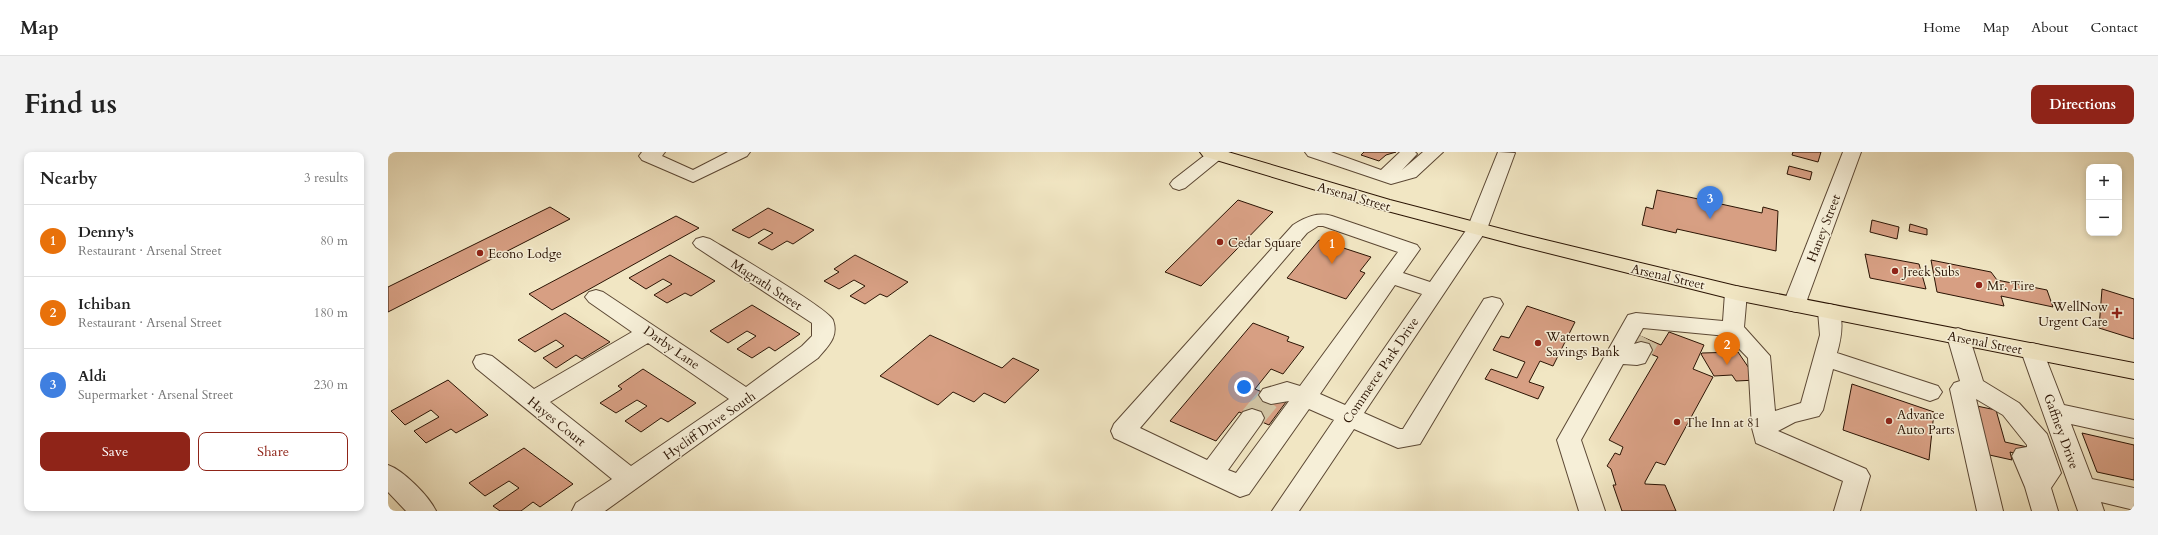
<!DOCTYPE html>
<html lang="en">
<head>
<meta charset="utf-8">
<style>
	:root { --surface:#fff; --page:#f2f2f2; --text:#222; --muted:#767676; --line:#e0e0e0; --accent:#8f2418 }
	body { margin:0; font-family:Cardo,serif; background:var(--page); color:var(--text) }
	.controls { position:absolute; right:12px; top:12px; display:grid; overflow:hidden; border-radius:8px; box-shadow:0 2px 6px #0003 }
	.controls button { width:36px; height:36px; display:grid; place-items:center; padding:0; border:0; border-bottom:1px solid var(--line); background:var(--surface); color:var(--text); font:20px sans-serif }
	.you { position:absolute; left:856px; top:235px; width:14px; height:14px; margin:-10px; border:3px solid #fff; border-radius:50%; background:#1a73e8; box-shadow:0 0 0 6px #1a73e833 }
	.badge { display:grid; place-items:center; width:26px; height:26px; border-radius:50%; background:var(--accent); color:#fff; font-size:13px; font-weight:700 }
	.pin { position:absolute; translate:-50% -33px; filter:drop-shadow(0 1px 2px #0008) }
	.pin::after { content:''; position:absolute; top:21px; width:14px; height:12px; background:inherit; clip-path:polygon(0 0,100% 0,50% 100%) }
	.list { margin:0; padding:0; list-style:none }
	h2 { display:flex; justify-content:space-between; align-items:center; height:52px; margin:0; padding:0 16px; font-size:17px }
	h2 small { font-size:13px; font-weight:400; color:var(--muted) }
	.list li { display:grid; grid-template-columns:26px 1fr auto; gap:12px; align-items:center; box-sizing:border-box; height:72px; padding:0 16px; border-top:1px solid var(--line) }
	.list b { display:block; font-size:15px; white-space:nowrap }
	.list p { margin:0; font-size:13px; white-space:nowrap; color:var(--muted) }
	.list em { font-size:13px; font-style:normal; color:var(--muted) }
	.actions { display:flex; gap:8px; padding:12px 16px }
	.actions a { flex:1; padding:9px 0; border:1px solid var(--accent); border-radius:8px; text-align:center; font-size:14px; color:var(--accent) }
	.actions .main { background:var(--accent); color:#fff }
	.map { position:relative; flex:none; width:1746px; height:359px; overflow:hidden; border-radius:8px }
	header { display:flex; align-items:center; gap:24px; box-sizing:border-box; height:56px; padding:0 20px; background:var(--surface); border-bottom:1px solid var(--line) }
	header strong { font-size:19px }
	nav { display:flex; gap:22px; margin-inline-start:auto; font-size:14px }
	.intro { display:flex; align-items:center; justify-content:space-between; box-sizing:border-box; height:96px; padding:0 24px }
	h1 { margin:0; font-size:28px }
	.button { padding:10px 18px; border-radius:8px; background:var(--accent); color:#fff; font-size:14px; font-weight:700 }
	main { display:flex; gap:24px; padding:0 24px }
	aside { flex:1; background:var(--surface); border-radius:8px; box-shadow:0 2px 6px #0003 }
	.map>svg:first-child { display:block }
	.building { fill:#d79f83; stroke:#2b1404 }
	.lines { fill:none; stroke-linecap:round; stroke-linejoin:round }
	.minor-tunnel { stroke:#d3c6a6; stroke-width:24; stroke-dasharray:24 12; stroke-linecap:butt }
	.minor-casing { stroke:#5c4834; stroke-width:2 }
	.highway-casing { stroke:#2b1404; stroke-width:2 }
	.minor { fill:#f6efd8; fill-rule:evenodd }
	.highway { fill:#f1e6c3; fill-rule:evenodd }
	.poi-dot { fill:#8f2418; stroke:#f6efd8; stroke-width:1.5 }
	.labels { text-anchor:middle; stroke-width:3; stroke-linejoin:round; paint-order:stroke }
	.street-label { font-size:13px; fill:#2b1404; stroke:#f6efd8 }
	.poi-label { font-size:13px; fill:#2b1404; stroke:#f6efd8; text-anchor:start }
</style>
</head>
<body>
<header>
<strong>Map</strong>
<nav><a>Home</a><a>Map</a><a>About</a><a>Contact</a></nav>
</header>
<div class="intro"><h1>Find us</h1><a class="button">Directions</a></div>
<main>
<aside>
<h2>Nearby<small>3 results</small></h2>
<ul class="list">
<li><span class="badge" style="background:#e8710a">1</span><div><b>Denny's</b><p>Restaurant · Arsenal Street</p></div><em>80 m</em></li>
<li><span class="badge" style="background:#e8710a">2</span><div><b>Ichiban</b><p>Restaurant · Arsenal Street</p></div><em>180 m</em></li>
<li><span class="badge" style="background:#3f7fe0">3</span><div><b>Aldi</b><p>Supermarket · Arsenal Street</p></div><em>230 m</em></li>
</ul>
<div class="actions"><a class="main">Save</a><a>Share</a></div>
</aside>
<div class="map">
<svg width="1746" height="359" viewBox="0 0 1746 359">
	<rect width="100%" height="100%" fill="#f1e6c3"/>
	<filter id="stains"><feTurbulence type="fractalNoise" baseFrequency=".005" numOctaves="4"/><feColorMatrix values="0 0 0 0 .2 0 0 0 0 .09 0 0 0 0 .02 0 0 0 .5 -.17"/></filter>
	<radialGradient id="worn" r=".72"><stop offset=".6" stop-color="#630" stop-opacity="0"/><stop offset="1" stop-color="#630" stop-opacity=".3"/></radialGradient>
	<!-- building -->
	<path class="building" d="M976,0H1008L998,3L991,9L973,3Z
		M1405,0H1433L1430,10L1404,3Z
		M1401,14L1424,20L1422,28L1399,22Z
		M1269,38L1374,61L1375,55L1390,59L1388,99L1289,77L1288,81L1254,73L1258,55L1265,57Z
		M850,48L885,60L813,134L777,120Z
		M162,55L182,67L0,160V135Z
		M380,56L426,78L405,92L399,89L384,98L370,91L385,81L376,77L361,86L344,78Z
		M288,64L311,76L164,158L141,142Z
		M1484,68L1511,75L1509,87L1482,80Z
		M1522,72L1539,77V83L1521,79Z
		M931,88L983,105L972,119L977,121L958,147L899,126Z
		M1477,102L1531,112L1538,137L1482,126Z
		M282,103L327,129L303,144L297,141L279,151L266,143L284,132L275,127L258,137L241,126Z
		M467,103L520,130L499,145L492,142L477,152L462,144L477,134L466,128L451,137L436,129L451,120L446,117Z
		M1543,108L1603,120L1609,128L1659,138L1665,155L1613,144L1616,154L1549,140Z
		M1714,137L1746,147V187L1711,176Z
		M364,153L412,182L387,199L381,195L364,206L349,197L368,184L359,179L340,191L322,179Z
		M1139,154L1187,170L1165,214L1152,209L1141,230L1156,235L1150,247L1097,227L1103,217L1129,226L1137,210L1105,198L1113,184L1121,186Z
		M177,161L222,190L194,207L188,203L168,216L155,206L176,194L168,188L147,200L130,188Z
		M865,171L901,185L899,189L916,195L895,222L883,217L867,237L898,250L881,273L851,260L828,289L782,269Z
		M1281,180L1316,193L1305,217L1325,225L1277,313L1268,310L1257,330V332L1277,333L1288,359H1234L1225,333H1228L1223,317L1219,314L1227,301L1232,303L1235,295L1221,288L1270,205L1243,194L1250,183L1273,193Z
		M542,183L614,216L625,206L651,218L617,251L596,241L586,250L565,240L550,253L492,224Z
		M1350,200L1369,228L1348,229L1344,223L1326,224L1313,202L1314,201Z
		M255,217L308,251L280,270L273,266L253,280L237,269L259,254L249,248L228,261L212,251L234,237L230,234Z
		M60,228L100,263L68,281L63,277L38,291L26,279L51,265L43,258L17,273L3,259Z
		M1464,232L1546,260L1541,308L1455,278Z
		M1584,253L1608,258L1617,290L1644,296L1637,304L1622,300L1624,308L1597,302Z
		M1694,281L1746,293V328L1709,320Z
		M136,296L185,332L152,355L145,350L133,359H112L105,354L131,336L121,329L97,344L81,331Z"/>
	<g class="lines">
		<!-- minor-tunnel -->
		<path class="minor-tunnel" d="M1253,198L1259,187
			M864,266L883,243"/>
		<!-- minor casing -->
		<g class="minor-casing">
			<path id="minor" d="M254,0H277L274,4L305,18L340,0H362L359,4L305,30L254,8L251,4Z
				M821,0H841L797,36L791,38L785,36L782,32L785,28Z
				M917,0H943L993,18L1012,0H1027L1029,2L1014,18L1035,0H1055L1028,25L1003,32L920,4Z
				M1110,0L1127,1L1099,77L976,261L1012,277H1015L1096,147L1104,145L1112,147L1115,152L1032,292L1010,296L966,277L911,359H884L946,268L921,257L861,342L852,345L726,286L723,279L726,272L905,73C918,65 929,60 944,64L1029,93L1032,97L1015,121L1042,130L1079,77ZM930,74H935L1010,100L912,234L899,230L875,237L871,243L875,249L883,252L901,249L848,321L840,318L873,272L876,266L873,260L864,257L855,260L819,308L752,276L919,81ZM1007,133L1034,142L957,253L932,242Z
				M1455,0H1473L1420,145L1416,158L1408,160L1400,158L1397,153L1398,145Z
				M315,85L322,87C340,98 440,156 445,168C451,185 440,194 430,206L217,359H184L188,351L224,327L88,216L85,210L88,204L96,202L104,204L146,237L244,180L201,150L197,145L201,140L208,138L215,140L358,235L414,194L424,184V171L308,95L305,91L308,87ZM260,191L341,247L243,314L162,250Z
				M1348,134L1355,136L1359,141L1356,175L1382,204L1387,259L1413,251L1432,183L1430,159L1433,154L1441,152L1449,154C1457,168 1453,187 1449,201L1550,234L1554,240L1550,246L1542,249L1445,217L1435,258L1431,264L1407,270L1390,279L1478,317L1482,324L1472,359H1446L1455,329L1368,291L1364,276L1360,206L1339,184L1255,176L1246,192L1253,190L1261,192L1264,198L1257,211L1249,213L1235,212L1193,288L1217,359H1191L1169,288L1240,163L1248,161L1335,169L1337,141L1341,136Z
				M1570,176L1578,179L1581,184L1595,229L1631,251L1659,282L1673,321L1663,336L1670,359H1644L1637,335L1624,304L1628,297L1639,295V293L1615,263L1588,247L1615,359H1589L1562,237L1566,231L1572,229L1559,184L1562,179Z
				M1644,191L1652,193L1655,199L1676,253L1746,268V286L1683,272L1704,327L1746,336V358L1713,350L1716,359H1690L1633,199L1636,193Z
				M0,313C15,318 41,344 48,359H18L0,340Z"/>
		</g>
		<!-- highway casing -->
		<g class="highway-casing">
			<path id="highway" d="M812,0H840L1002,48L1141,84L1348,134L1746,211V227L1348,148L1132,94L988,56L815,4Z"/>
		</g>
		<!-- minor -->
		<use href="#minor" class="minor"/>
		<!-- highway -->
		<use href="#highway" class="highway"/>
	</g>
	<!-- markers -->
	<g class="poi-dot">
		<circle cx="832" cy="90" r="4"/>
		<circle cx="92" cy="101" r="4"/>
		<circle cx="1507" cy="119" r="4"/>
		<circle cx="1591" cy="133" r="4"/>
		<path d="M1727 155h4v4h4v4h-4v4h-4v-4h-4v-4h4z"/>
		<circle cx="1150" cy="191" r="4"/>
		<circle cx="1501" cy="269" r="4"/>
		<circle cx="1289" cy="270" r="4"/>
	</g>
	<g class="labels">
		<!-- street labels -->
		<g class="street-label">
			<text transform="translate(966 44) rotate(16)" y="5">Arsenal Street</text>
			<text transform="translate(1435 76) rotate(-69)" y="5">Haney Street</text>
			<text transform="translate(1280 124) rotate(13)" y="5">Arsenal Street</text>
			<text transform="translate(379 132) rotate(33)" y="5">Magrath Street</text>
			<text transform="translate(1597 190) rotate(11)" y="5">Arsenal Street</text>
			<text transform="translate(284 195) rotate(35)" y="5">Darby Lane</text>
			<text transform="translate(992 218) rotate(-56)" y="5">Commerce Park Drive</text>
			<text transform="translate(169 269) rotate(39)" y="5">Hayes Court</text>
			<text transform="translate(321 273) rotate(-35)" y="5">Hycliff Drive South</text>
			<text transform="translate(1674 279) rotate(70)" y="5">Gaffney Drive</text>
		</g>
		<!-- poi labels -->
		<g class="poi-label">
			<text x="840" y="95">Cedar Square</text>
			<text x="100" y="106">Econo Lodge</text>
			<text x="1515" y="124">Jreck Subs</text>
			<text x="1599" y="138">Mr. Tire</text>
			<text x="1720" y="159" text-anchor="end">WellNow<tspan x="1720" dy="15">Urgent Care</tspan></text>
			<text x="1158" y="189">Watertown<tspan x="1158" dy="15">Savings Bank</tspan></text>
			<text x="1509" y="267">Advance<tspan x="1509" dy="15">Auto Parts</tspan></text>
			<text x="1297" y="275">The Inn at 81</text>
		</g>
	</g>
	<rect width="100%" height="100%" filter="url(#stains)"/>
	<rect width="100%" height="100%" fill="url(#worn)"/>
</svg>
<div class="controls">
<button>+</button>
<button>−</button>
</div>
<div class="you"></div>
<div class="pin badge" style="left:944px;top:112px;background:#e8710a">1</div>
<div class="pin badge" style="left:1339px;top:213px;background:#e8710a">2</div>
<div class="pin badge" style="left:1322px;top:67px;background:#3f7fe0">3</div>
</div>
</main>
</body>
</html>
